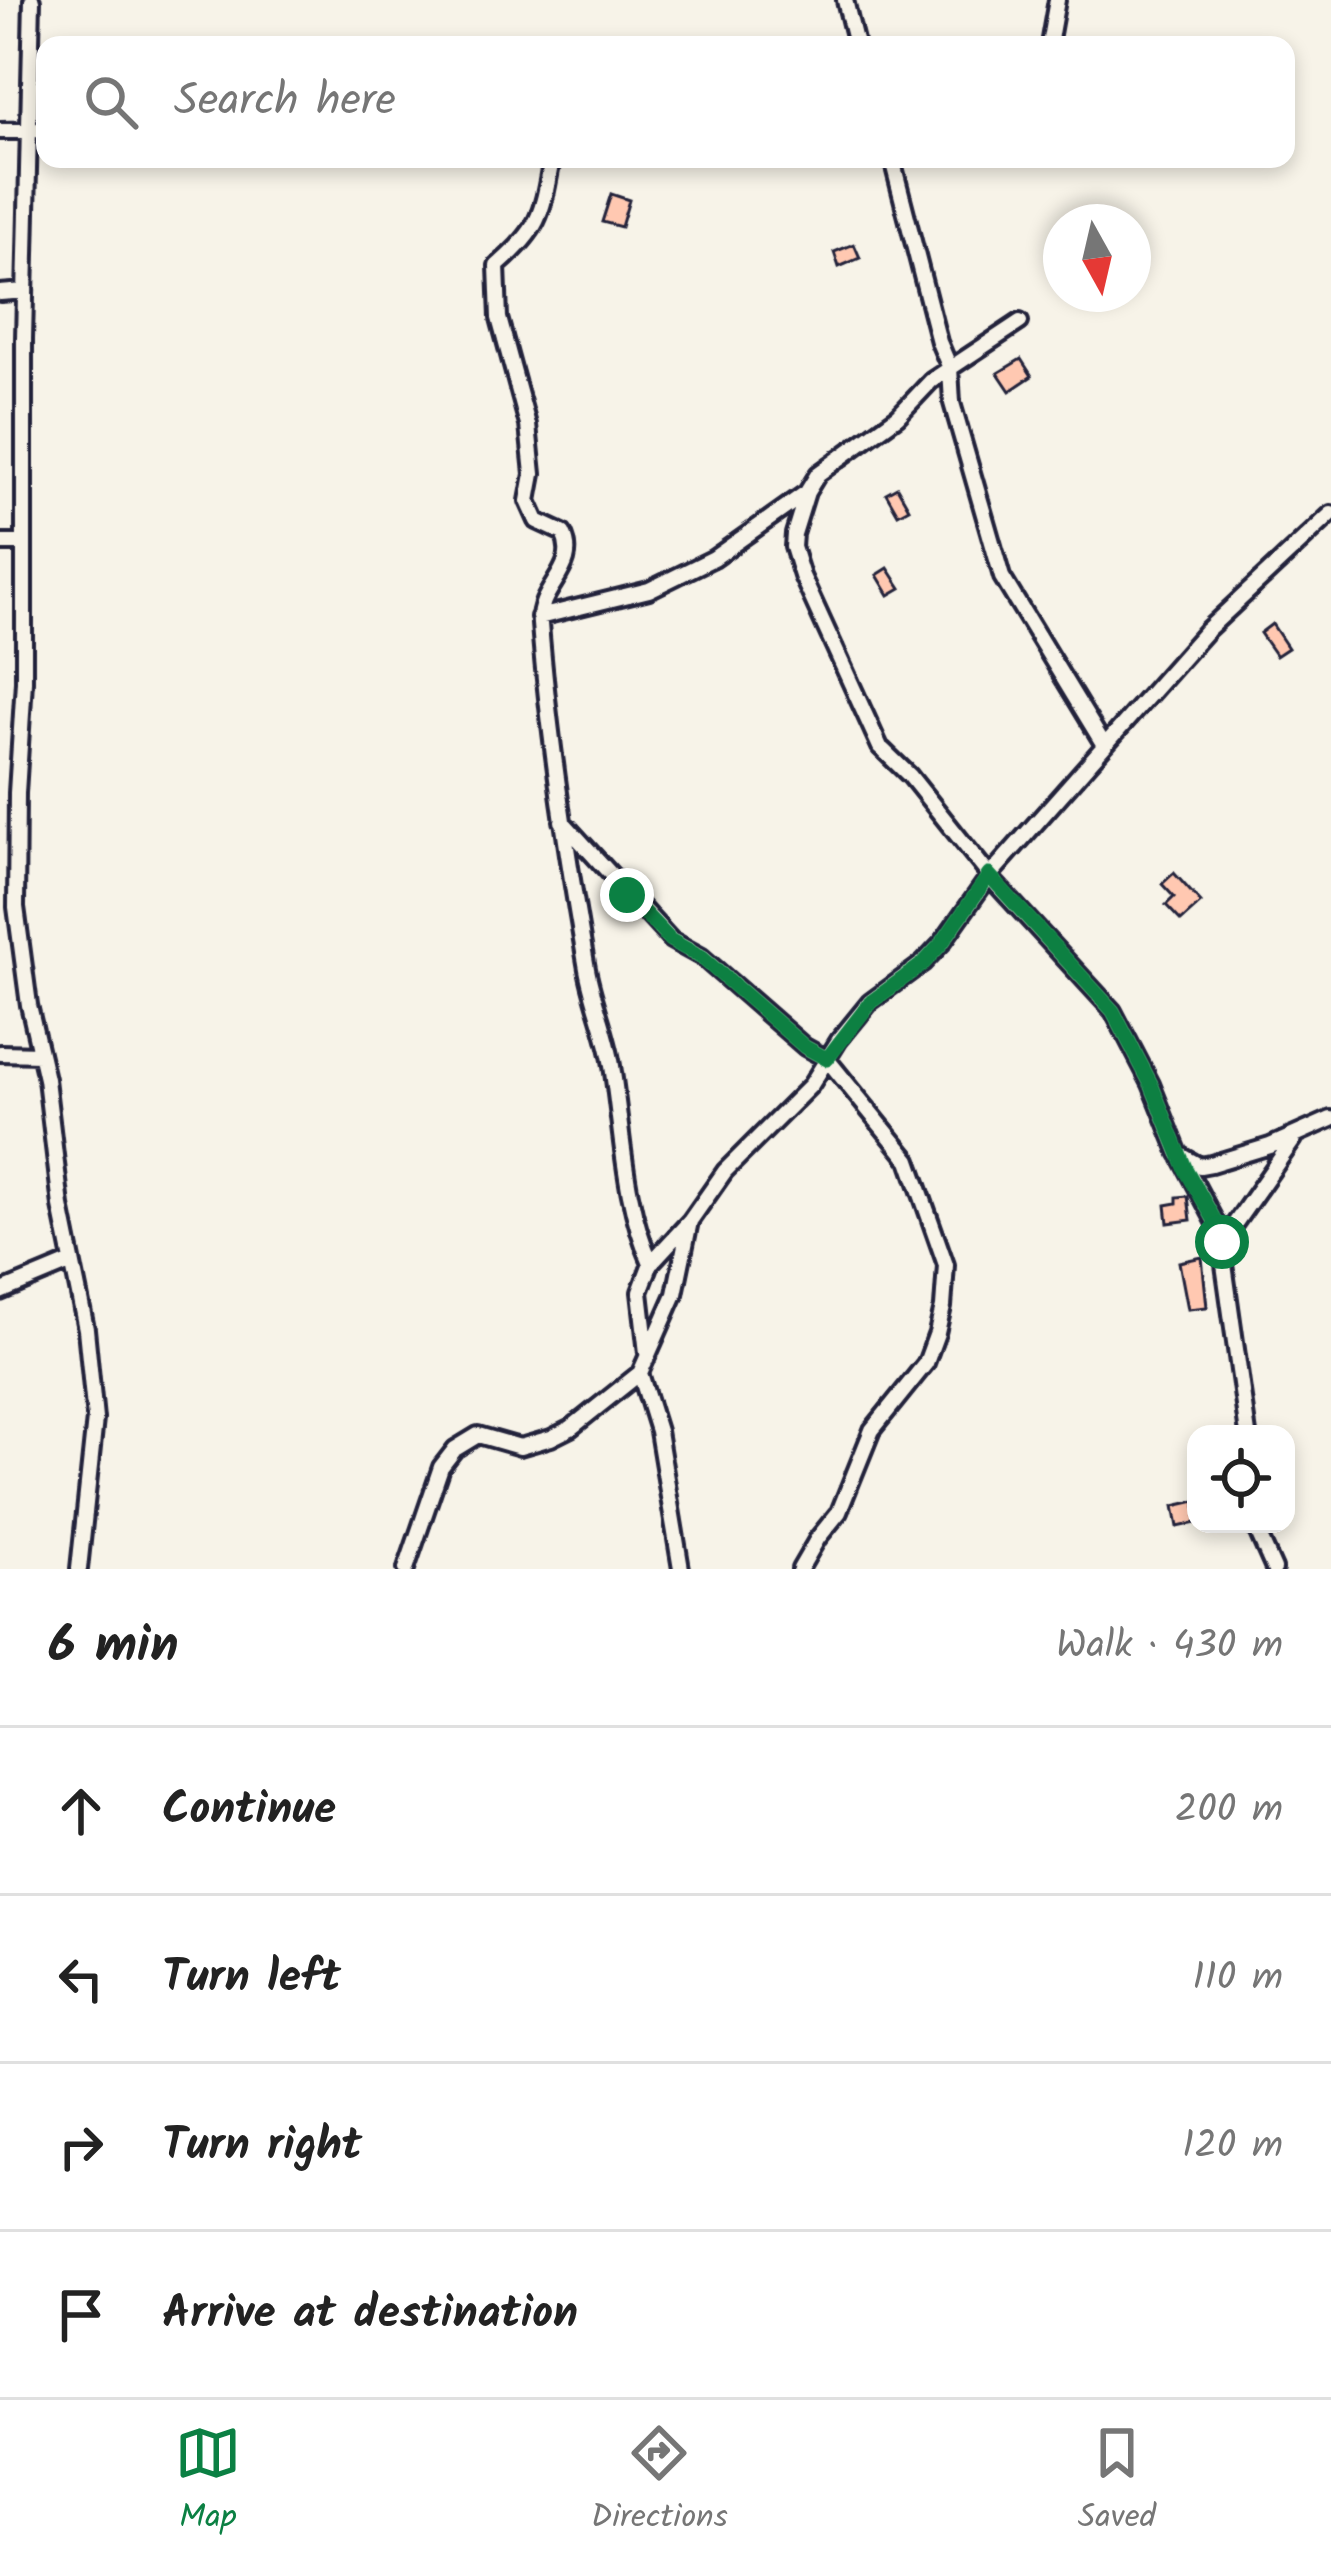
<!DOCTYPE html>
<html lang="en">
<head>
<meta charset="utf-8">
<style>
	:root { --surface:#fff; --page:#f2f2f2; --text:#222; --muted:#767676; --line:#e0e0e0; --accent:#0b8043 }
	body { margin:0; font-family:Kalam,sans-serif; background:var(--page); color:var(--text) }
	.controls { position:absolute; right:36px; bottom:36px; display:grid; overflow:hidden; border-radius:24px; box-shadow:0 6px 18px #0003 }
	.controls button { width:108px; height:108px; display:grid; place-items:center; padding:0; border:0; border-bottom:3px solid var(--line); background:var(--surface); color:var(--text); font:60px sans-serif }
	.compass { position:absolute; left:1043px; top:204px; width:108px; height:108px; border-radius:50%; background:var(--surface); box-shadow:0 6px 18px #0003; rotate:172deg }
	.stop { position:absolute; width:36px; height:36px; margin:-27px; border:9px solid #0b8043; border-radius:50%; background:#fff }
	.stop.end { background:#0b8043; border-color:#fff; box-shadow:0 3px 12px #0008 }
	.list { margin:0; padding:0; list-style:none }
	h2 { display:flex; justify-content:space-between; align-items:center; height:156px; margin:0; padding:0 48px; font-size:51px }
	h2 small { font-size:39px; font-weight:400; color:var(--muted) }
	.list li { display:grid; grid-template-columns:78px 1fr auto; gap:36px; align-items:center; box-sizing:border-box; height:168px; padding:0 48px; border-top:3px solid var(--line) }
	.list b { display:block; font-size:45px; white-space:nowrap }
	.list em { font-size:39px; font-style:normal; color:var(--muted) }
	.icon { flex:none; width:66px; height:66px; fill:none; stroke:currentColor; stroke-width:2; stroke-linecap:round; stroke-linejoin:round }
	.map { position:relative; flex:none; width:1331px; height:1569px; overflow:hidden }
	.search { position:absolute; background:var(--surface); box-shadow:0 6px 18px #0003; left:36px; right:36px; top:36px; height:132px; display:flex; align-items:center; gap:30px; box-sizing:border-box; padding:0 42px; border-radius:24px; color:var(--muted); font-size:45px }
	.sheet { height:828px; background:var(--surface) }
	nav { display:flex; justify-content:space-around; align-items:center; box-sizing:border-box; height:168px; border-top:3px solid var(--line); background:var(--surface); font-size:33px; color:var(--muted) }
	nav a { display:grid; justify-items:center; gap:6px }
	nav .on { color:var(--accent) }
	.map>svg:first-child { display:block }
	.building { fill:#ffc8b1; stroke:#22223b; stroke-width:3 }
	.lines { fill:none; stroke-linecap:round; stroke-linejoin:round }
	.street-casing { stroke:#22223b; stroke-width:22 }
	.street { stroke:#f7f3e8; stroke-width:14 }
	.route { stroke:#0b8043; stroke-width:15 }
</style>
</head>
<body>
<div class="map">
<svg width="1331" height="1569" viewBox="0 0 1331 1569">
	<rect width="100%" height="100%" fill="#f7f3e8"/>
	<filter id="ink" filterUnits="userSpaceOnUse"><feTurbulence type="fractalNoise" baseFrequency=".00833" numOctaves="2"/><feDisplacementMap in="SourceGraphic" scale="24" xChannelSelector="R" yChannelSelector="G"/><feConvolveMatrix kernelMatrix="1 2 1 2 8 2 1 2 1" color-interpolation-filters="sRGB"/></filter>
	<g filter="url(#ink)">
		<!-- building -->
		<path class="building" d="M611,194L629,200L621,227L602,222Z
			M854,244L860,258L839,267L834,252Z
			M1021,359L1032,376L1010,391L998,373Z
			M897,487L909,508L898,514L886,493Z
			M888,568L901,588L889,595L877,575Z
			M1272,624L1288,648L1276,656L1260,633Z
			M1174,873L1201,903L1181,921L1166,905L1174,897L1162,884Z
			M1188,1196L1191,1220L1168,1223L1166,1205L1177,1203V1197Z
			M1202,1257L1207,1307L1188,1309L1179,1262Z
			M1196,1501V1523L1178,1527L1174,1506Z"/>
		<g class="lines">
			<!-- street casing -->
			<g class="street-casing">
				<path id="street" d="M32,0L24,339V681L17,793L16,907L29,1005L46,1079L61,1206L86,1329L95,1419L79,1569
					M845,0L856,45
					M1049,45L1057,0
					M0,131L45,130
					M552,159C542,214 541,228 497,266L499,318L528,425L533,474L528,501L537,521L563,533C581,569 537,587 540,624C549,740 567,855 587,969C593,1002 607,1033 612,1066C623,1133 623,1200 651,1263
					M892,159L939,342L950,368L952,403L1002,577L1104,745
					M0,293L25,291
					M1020,322L931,381L898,416L818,474L807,492L794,534L793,547L802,576L880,747L910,776L997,885L1113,1011L1151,1084L1179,1154L1200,1166L1211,1164L1270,1146L1331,1119
					M0,543H23
					M539,617L649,590L714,558L803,495
					M562,821L671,940L702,957L805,1047L827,1059L909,1160L946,1265L943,1307L937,1333L926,1363L872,1430L839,1512L818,1538L800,1569
					M0,1053L40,1054
					M1181,1157L1219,1229L1248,1434
					M1222,1242L1294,1139
					M0,1292L72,1262
					M647,1353L640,1292L651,1263L690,1221L725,1171L811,1085L839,1040L870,1002L923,963L942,943L990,875L1207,630L1331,514
					M640,1373L658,1431L681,1569
					M1254,1524L1274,1569
					M406,1569L441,1467L455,1449L478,1435L520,1447L551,1438L571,1428L640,1373L675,1294L690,1221"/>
			</g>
			<!-- street -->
			<use href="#street" class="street"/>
		</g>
	</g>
	<g class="lines" filter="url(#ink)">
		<!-- route -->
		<path class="route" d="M627,895L670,940L701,957L805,1047L827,1059L871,1002L923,964L942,943L989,875L1113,1011L1151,1084L1186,1170L1214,1219L1222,1242"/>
	</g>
</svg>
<div class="controls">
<button><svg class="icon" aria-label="locate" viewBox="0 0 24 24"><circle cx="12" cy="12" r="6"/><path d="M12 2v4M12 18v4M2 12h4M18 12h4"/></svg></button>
</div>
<svg class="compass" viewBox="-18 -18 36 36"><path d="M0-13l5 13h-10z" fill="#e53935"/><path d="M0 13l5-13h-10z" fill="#767676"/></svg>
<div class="stop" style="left:1222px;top:1242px"></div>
<div class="stop end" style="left:627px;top:895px"></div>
<div class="search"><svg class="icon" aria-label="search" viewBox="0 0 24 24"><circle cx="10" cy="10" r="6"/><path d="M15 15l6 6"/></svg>Search here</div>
</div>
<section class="sheet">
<h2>6 min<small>Walk · 430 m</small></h2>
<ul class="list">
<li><svg class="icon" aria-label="ahead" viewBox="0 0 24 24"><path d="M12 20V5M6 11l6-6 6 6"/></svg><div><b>Continue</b></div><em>200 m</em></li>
<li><svg class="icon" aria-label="left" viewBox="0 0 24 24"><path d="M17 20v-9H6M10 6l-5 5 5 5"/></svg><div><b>Turn left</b></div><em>110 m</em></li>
<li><svg class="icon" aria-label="right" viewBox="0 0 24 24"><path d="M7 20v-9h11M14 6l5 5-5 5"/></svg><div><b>Turn right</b></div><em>120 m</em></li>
<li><svg class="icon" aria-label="arrive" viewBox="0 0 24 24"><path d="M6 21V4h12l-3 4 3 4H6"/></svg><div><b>Arrive at destination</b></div></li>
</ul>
</section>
<nav>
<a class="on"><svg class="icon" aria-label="map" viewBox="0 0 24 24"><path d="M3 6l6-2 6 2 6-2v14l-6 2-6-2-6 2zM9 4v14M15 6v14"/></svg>Map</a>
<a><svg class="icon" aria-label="directions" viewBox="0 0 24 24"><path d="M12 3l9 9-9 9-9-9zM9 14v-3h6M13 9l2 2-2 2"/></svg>Directions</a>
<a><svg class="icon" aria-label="saved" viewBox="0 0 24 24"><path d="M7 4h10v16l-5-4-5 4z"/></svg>Saved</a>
</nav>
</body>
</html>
